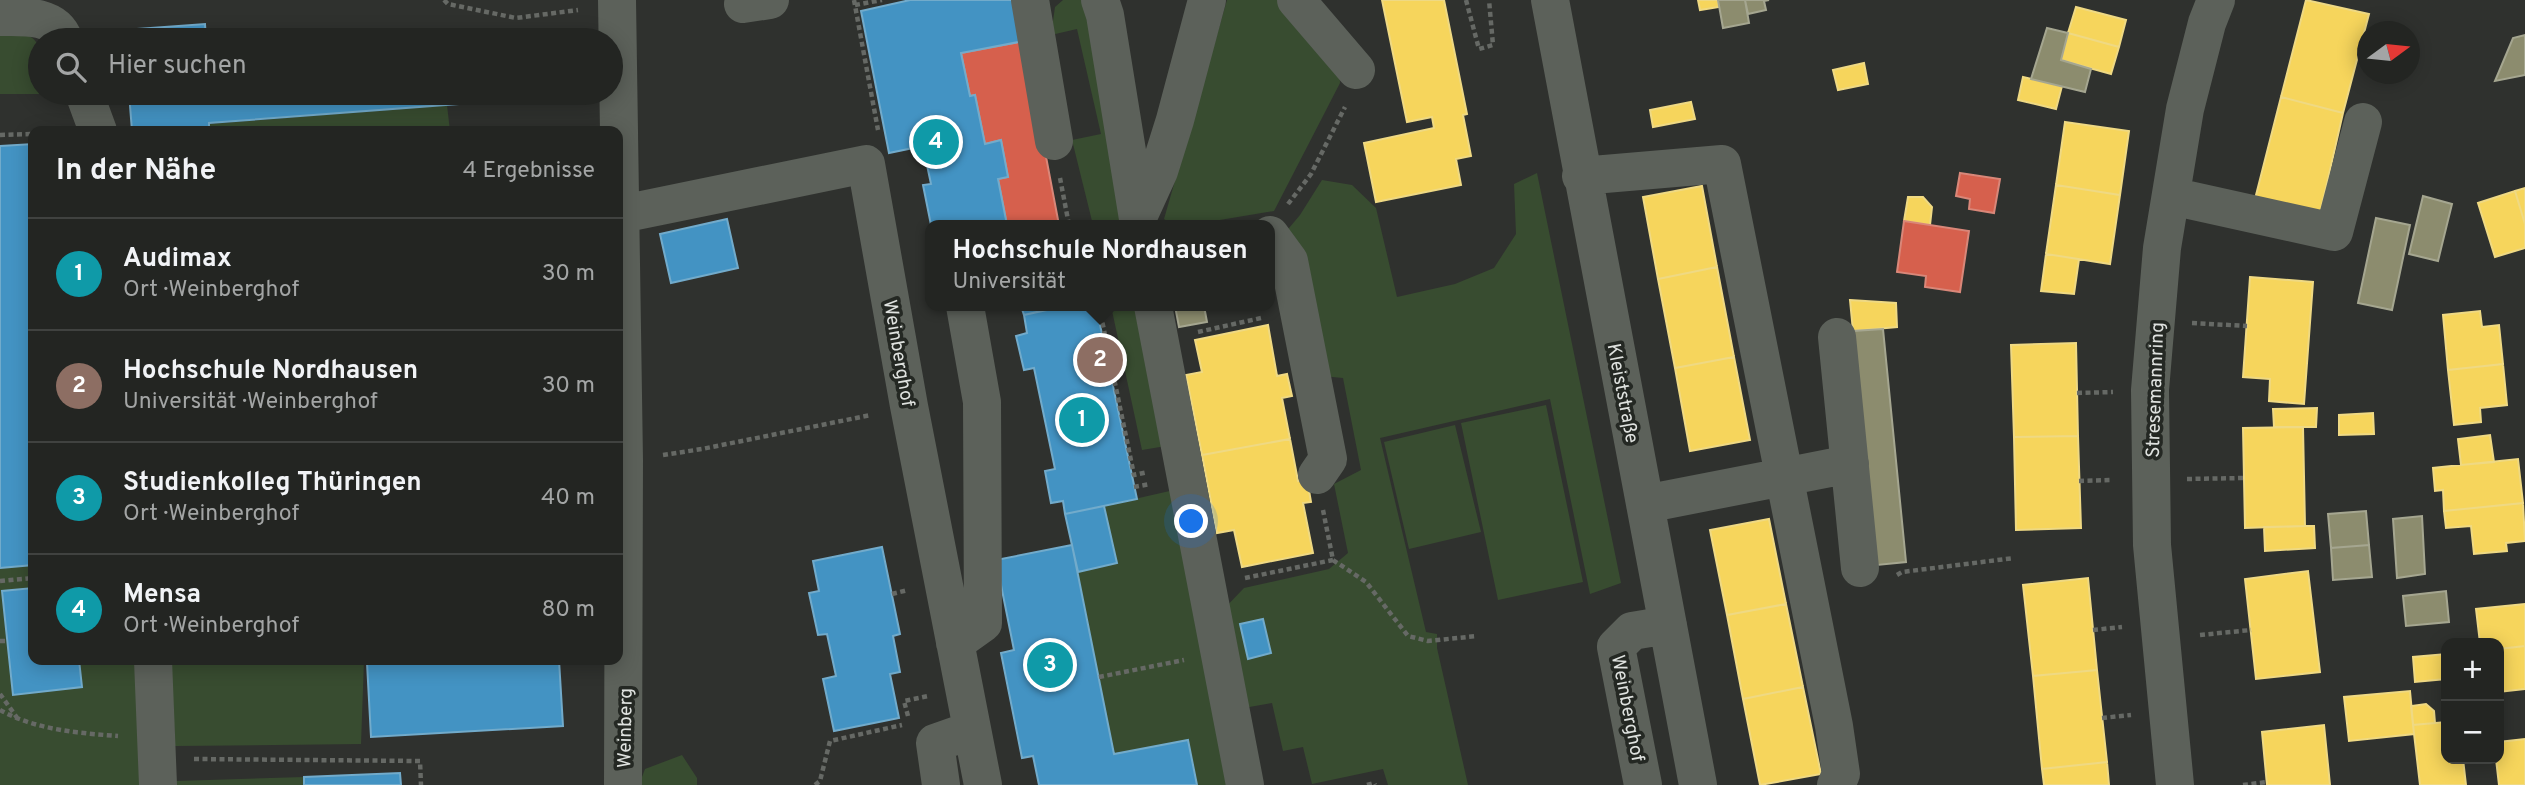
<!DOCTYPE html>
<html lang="de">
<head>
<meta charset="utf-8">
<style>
	:root { --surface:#232522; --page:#2f312f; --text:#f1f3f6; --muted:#a3a5a5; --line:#404240; --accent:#bca0f2 }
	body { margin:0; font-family:Overpass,sans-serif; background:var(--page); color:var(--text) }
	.controls { position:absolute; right:21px; bottom:21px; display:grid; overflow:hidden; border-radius:14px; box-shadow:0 4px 18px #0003 }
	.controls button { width:63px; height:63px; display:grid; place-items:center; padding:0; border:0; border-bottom:2px solid var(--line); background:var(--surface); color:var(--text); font:35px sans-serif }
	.compass { position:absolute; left:2357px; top:21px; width:63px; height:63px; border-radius:50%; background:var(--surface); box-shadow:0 4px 18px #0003; rotate:75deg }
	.you { position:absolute; left:1192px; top:522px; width:24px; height:24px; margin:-18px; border:5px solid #fff; border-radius:50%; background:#1a73e8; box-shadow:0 0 0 10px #1a73e833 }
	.badge { display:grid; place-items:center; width:46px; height:46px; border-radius:50%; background:var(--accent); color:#fff; font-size:23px; font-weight:700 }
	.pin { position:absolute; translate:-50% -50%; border:4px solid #fff; box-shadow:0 2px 7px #0006 }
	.popup { position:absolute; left:925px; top:220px; width:350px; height:91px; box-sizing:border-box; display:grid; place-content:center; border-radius:14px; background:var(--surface); filter:drop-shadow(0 2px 5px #0005); font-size:23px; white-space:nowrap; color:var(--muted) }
	.popup b { font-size:26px; color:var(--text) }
	.popup::after { content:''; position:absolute; left:50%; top:100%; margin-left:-14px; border:14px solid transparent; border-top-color:var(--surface) }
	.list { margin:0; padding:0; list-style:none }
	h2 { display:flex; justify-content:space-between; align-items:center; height:91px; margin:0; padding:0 28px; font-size:30px }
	h2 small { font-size:23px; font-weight:400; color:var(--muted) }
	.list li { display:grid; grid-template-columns:46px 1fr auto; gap:21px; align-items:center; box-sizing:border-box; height:112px; padding:0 28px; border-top:2px solid var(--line) }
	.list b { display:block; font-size:26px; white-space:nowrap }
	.list p { margin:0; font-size:23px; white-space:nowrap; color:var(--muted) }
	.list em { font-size:23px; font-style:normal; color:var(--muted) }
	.icon { flex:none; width:38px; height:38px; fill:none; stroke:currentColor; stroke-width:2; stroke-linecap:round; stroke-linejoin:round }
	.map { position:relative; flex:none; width:2525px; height:785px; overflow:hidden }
	.search { position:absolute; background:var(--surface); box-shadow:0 4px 18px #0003; left:28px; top:28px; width:595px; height:77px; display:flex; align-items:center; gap:18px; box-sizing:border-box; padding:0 24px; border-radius:38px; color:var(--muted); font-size:26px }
	.panel { position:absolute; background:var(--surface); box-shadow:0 4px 18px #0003; left:28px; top:126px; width:595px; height:539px; border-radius:14px }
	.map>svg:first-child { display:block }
	.green { fill:#384c30 }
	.homes { fill:#f6d55c; stroke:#efd983; stroke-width:2 }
	.shops { fill:#d6604d; stroke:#d98779; stroke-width:2 }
	.schools { fill:#4393c3; stroke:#72abcb; stroke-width:2 }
	.industry { fill:#8c8c6e; stroke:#a5a690; stroke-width:2 }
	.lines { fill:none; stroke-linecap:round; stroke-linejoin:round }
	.path { stroke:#666965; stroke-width:4.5; stroke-dasharray:5 3.5; stroke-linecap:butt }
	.minor { stroke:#5c615a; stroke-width:38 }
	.labels { text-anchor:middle; stroke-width:7; stroke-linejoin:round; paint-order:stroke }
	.street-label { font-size:19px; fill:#dfe2df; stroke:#242823 }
</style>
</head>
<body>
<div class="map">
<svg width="2525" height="785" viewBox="0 0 2525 785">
	<rect width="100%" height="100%" fill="#2f312e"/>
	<!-- green -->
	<path class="green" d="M1063,0H1087L1124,225H1093L1072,140L1101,134L1077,29L1051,35L1055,7Z
		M1227,0H1283L1339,66L1340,83L1274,211L1190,225H1172L1164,219Z
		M0,29C50,33 40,52 40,93L56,94H0Z
		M447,105L450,131H209V124Z
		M1537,173L1621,583L1590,594L1550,399L1380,438L1426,632L1437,634V648L1468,785H1388L1383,769L1312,784L1303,747L1283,751L1272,703L1238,709L1220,613L1244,588L1329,569L1348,553L1334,484L1361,470L1343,378L1322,376L1284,234L1300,215L1322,180L1352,185L1376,208L1397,297L1455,284L1494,268L1516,234L1514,184Z
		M1111,306H1139L1166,446L1142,450Z
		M1546,405L1583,582L1498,600L1461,423Z
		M1455,425L1481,532L1409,549L1384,442Z
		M1174,490L1232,785H1197L1188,740L1114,754L1078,572L1117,563L1104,506Z
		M33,565V660H136L141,785H0V568Z
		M171,660H364L361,744L175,746Z
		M682,755L697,778V785H639L645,769Z
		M304,777V785H177L176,781Z"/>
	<!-- homes -->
	<path class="homes" d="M1382,0H1444L1467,114L1463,115L1471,156L1456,159L1461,185L1376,202L1364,143L1434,128L1432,117L1407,122Z
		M1698,0H1718L1719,7L1700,10Z
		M2306,0L2369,14L2343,113L2281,97Z
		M2076,7L2126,20L2119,47L2068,33Z
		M2068,33L2119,47L2111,74L2061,60Z
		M1864,63L1868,84L1838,90L1833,70Z
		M2023,77L2062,86L2056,109L2018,100Z
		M2281,97L2343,113L2320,214L2255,199Z
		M1691,102L1695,119L1653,127L1650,110Z
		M2065,122L2129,131L2120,195L2056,185Z
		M2056,185L2120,195L2110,264L2046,254Z
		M1702,186L1717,267L1658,279L1643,197Z
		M2525,188V224L2515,191Z
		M2515,191L2525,224V248L2495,257L2478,203Z
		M1908,197H1923L1932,207L1930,225L1904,221Z
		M2046,254L2079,259L2074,294L2041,291Z
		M1717,267L1734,357L1675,368L1658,279Z
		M2250,277L2313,282L2304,404L2269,401L2270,379L2243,377Z
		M1850,300L1896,303L1897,327L1853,331Z
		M2480,311L2482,327L2499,325L2503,364L2448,370L2443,315Z
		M1268,325L1277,376L1287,374L1292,396L1282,398L1290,439L1202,455L1186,375L1202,372L1195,340Z
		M2076,343L2078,436L2014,437L2011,345Z
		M1734,357L1750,440L1690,451L1675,368Z
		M2503,364L2507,405L2480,408L2481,422L2454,425L2448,370Z
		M2317,408L2316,427H2274L2273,409Z
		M2373,413L2374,434L2339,435V415Z
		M2303,427L2305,526L2245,528L2243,428Z
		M2490,435L2494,462L2461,465L2458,439Z
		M2078,436L2081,528L2016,530L2014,437Z
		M1290,439L1298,481L1307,479L1311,502L1303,503L1313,553L1242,567L1234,530L1217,533L1202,455Z
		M2518,459L2523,503L2444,511L2443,490L2435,491L2433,468Z
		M2523,503L2525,541L2506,543L2507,551L2474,554L2471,526L2446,528L2444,511Z
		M1769,519L1786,604L1727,615L1710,530Z
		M2305,526H2314L2315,548L2265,551L2264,527Z
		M2308,571L2320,672L2256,679L2245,579Z
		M2088,578L2097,670L2033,676L2023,585Z
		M1786,604L1803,687L1743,699L1727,615Z
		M2525,604V646L2499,649V643H2480L2476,609Z
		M2525,646V689L2499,692V649Z
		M2446,654V679L2415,682L2413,657Z
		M2097,670L2107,762L2042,769L2033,676Z
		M1803,687L1821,774L1760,785L1743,699Z
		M2410,691L2414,734L2349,741L2344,697Z
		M2426,704L2434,711L2435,723L2413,725L2411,706Z
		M2446,722V759H2463L2466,785H2420L2413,725Z
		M2324,725L2330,785H2267L2262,732Z
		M2525,739V785H2499L2496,759H2499V742Z
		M2107,762L2109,785H2044L2042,769Z"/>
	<!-- shops -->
	<path class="shops" d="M1024,41L1059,225H1007L998,179L1008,177L1001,140L985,144L975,95L970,96L961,53Z
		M1960,173L2000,179L1994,213L1969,209L1970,199L1956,196Z
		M1904,221L1969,231L1960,292L1925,287L1926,276L1897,272Z"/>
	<!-- schools -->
	<path class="schools" d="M910,0H1015L1024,41L961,53L970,96L975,95L985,144L1001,140L1008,177L998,179L1007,225H931L923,185L931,184L923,146L889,153L861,11Z
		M205,24L206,40H125L124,30Z
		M453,34V40H374Z
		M129,93H457L458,104L209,123V131H132Z
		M33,144V565L0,568V146Z
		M727,219L738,268L671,283L660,234Z
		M1021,306H1040L1041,311L1024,315Z
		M1055,306H1096L1137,499L1065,514L1063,501L1051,503L1045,471L1055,469L1034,368L1024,370L1016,336L1027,333L1024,315L1056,308Z
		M1104,506L1117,563L1078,572L1065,514Z
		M1072,545L1114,754L1188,740L1197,785H1039L1033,756L1022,758L1001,653L1014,650L996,560Z
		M882,547L900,634L893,636L900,672L890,674L899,718L834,731L823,679L836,676L827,634L818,635L809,593L819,591L813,561Z
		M33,588V660H79L82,687L13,695L2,591Z
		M1263,619L1271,653L1248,659L1240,624Z
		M418,660H559L563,726L371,737L367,663Z
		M400,773L401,785H304V777Z"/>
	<!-- industry -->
	<path class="industry" d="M1718,0H1745L1749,23L1723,28Z
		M1745,0H1769L1764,1L1766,10L1748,14Z
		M2047,28L2068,33L2061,60L2091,69L2085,92L2031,79Z
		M2525,35V75L2495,81L2513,38Z
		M2423,196L2452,204L2438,261L2409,254Z
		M2376,218L2410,225L2392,310L2358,303Z
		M1175,306H1204L1207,322L1179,327Z
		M1883,329L1906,562L1877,565L1853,331Z
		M2366,511L2369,545L2331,548L2328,514Z
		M2422,516L2425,574L2397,578L2393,519Z
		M2369,545L2372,577L2333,580L2331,548Z
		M2446,591L2449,622L2406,626L2403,596Z"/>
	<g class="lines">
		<!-- path -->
		<path class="path" d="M444,0L448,4L516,18L578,10
			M854,0L878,130
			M1466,0L1479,49L1493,45L1489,0
			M855,5L882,0
			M0,135L33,134
			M1060,178L1069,225
			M1288,204L1311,174L1345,107
			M1099,306L1134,475L1148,472
			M2192,323L2247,326
			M1198,332L1261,318
			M2077,393L2113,392
			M663,455L702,449L871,415
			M2187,479L2244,478
			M2079,481L2112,480
			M1134,487L1150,484
			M1323,510L1333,560L1366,582L1408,636L1428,641L1477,636
			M1897,575L1902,572L2014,558
			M1245,578L1333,560
			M0,581L33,578
			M892,594L908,590
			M2093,630L2122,627
			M2200,635L2251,630
			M0,641H7
			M1099,677L1184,660
			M0,694L18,719
			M0,710C36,730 78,733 118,736
			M908,716L904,701L928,696
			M2102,718L2131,715
			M194,759L420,761L421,785
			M815,785L820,781L830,741L902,725
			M1367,785L1374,783L1375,785
			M2243,785L2267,782"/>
		<!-- minor -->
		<path class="minor" d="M617,0L624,461L623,785
			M1030,0L1054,141
			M1100,0L1105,15L1139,225
			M1296,0L1356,70
			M1550,0L1698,785
			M743,4L770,0
			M0,17C23,17 55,14 64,40
			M84,93L98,131
			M1581,176L1722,164L1834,726L1841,774L1836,785
			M2171,196L2334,232L2363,122
			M622,214L866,164L909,406L983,785
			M1138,217L1159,171L1175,120L1207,0
			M1270,235L1289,261L1328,459L1317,475
			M1153,306L1245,785
			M1837,337L1860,568
			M1645,504L1850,464
			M955,643L983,623L982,402L965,306
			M153,660L158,785
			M941,785L935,743L972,730
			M1643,785L1616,647L1632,631L1668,625
			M2175,785L2152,545L2150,390L2162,248L2185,109L2207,23L2216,0"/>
	</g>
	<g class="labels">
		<!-- street labels -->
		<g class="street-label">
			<text transform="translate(900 353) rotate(80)" y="7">Weinberghof</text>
			<text transform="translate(2154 390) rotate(-88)" y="7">Stresemannring</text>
			<text transform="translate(1624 393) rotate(79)" y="7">Kleiststraße</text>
			<text transform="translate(1629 708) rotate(79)" y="7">Weinberghof</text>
			<text transform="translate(624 728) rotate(-89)" y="7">Weinberg</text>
		</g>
	</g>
</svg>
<div class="controls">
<button>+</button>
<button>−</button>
</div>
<svg class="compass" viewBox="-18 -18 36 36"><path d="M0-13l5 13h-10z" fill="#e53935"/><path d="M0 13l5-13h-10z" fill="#a3a5a5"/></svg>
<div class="you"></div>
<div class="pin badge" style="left:1082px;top:420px;background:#0f9aa8">1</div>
<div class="pin badge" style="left:1100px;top:360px;background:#8d6e63">2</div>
<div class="popup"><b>Hochschule Nordhausen</b>Universität</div>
<div class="pin badge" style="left:1050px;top:665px;background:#0f9aa8">3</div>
<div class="pin badge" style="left:936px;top:142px;background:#0f9aa8">4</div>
<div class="search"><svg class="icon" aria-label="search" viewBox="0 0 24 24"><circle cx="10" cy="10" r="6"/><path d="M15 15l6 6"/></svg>Hier suchen</div>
<section class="panel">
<h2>In der Nähe<small>4 Ergebnisse</small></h2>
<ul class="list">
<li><span class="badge" style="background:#0f9aa8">1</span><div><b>Audimax</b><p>Ort · Weinberghof</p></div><em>30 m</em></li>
<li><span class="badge" style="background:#8d6e63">2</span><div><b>Hochschule Nordhausen</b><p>Universität · Weinberghof</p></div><em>30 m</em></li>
<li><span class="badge" style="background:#0f9aa8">3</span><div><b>Studienkolleg Thüringen</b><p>Ort · Weinberghof</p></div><em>40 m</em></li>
<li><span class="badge" style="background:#0f9aa8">4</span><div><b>Mensa</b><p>Ort · Weinberghof</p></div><em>80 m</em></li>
</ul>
</section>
</div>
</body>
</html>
